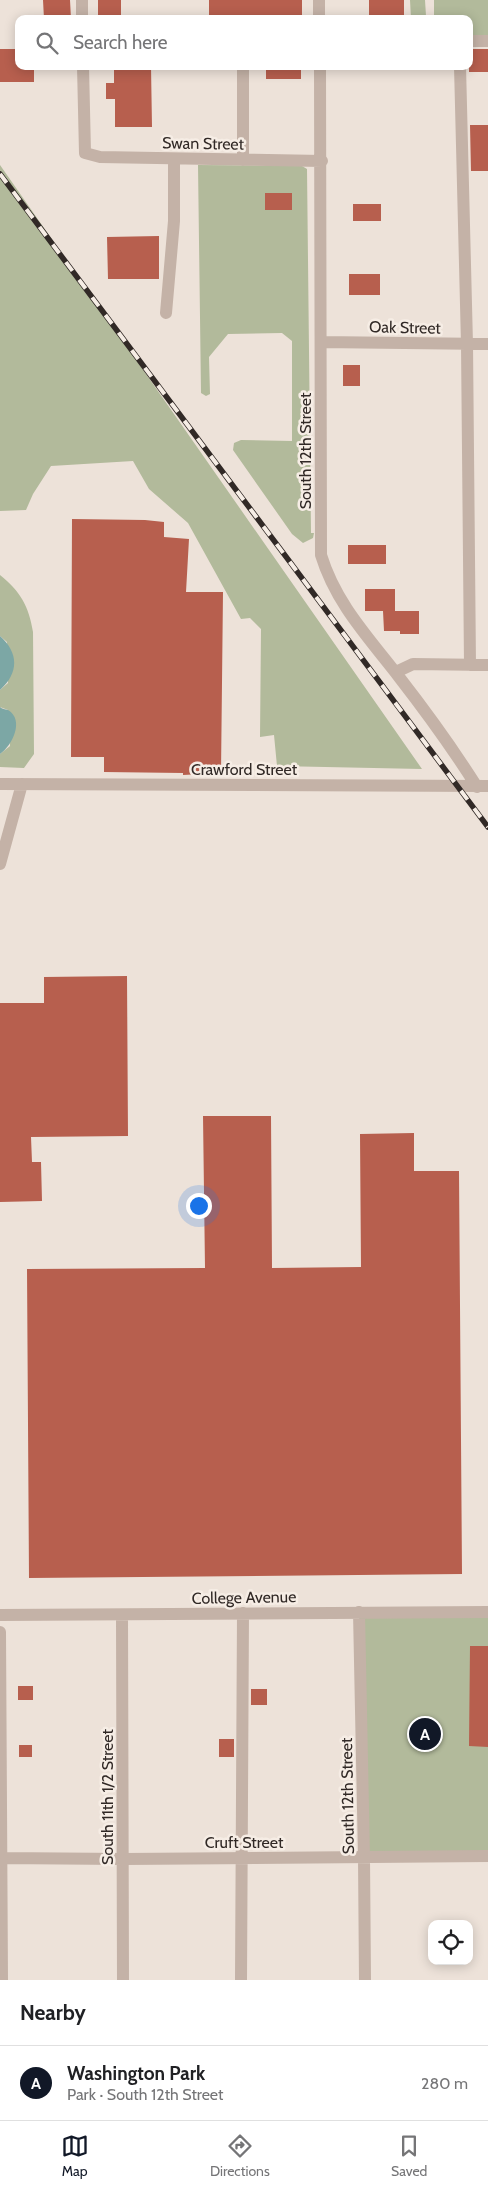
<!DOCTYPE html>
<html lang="en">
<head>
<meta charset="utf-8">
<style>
	:root { --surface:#fff; --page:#f6f6f6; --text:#202124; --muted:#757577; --line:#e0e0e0; --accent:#111827 }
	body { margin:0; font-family:Cabin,sans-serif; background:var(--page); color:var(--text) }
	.controls { position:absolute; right:15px; bottom:15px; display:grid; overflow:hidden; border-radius:10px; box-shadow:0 2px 12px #0003 }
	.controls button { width:45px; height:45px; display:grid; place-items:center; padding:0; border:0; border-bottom:1px solid var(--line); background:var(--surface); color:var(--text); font:25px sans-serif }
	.you { position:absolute; left:198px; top:1205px; width:18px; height:18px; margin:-12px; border:4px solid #fff; border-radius:50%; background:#1a73e8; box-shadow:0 0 0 8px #1a73e833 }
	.badge { display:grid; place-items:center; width:32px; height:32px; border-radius:50%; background:var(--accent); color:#fff; font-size:16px; font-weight:700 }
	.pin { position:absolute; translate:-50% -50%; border:2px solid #fff; box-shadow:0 1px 5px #0006 }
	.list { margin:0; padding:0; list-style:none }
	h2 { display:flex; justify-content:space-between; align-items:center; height:65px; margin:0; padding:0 20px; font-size:21px }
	h2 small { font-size:16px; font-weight:400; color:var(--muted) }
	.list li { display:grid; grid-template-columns:32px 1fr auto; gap:15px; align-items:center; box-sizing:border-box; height:75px; padding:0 20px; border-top:1px solid var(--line) }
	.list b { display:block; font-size:19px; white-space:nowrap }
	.list p { margin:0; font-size:16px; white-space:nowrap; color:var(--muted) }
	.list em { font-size:16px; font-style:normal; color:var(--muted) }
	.icon { flex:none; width:28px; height:28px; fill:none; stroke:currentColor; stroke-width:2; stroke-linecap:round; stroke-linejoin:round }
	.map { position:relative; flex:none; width:488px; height:1980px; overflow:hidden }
	.search { position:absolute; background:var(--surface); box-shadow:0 2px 12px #0003; left:15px; right:15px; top:15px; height:55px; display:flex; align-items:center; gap:12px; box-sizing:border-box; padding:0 18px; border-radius:10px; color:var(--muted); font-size:19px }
	.sheet { height:140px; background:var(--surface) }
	nav { display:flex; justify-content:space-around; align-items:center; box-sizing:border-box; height:70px; border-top:1px solid var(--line); background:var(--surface); font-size:14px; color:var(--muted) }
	nav a { display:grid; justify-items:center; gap:2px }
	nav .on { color:var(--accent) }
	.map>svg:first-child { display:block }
	.green { fill:#b2ba9b }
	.water { fill:#7ca7a5 }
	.building { fill:#b75f4e }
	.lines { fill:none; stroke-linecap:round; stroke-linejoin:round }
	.minor { stroke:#c4b2a7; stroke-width:12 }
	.rail-casing { stroke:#312926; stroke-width:5.5 }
	.rail { stroke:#f6ede5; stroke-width:4; stroke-dasharray:11; stroke-linecap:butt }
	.labels { text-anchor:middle; stroke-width:5; stroke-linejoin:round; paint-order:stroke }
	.street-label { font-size:16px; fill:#312926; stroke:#f6ede5 }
</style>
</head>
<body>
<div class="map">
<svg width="488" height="1980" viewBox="0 0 488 1980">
	<rect width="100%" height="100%" fill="#ede2d9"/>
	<!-- green -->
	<path class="green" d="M410,0H425L426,16L434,15V0H488V35H469V19H411Z
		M0,165L422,769L277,766L274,735L260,737L261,629L250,618L241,619L188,523L149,489L133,461L51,466L33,494L26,510L0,511Z
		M198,165L302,166L307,169L311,533H314L313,538L303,543L292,534L233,450L234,443L241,440L292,441V341L282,333L228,334L209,357L210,394L206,396L201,393Z
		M0,575C20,591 29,606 33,632L34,754L24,768L0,767V754L10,746L8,710L0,707V690L8,683L7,642L0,636Z
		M359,1612H488V1856L364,1858Z"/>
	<!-- water -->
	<path class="water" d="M0,636C19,653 19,673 0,690Z
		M0,707C2,709 5,709 8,710C25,720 12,746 0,754Z"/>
	<!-- building -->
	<path class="building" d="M43,0H70L71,19H44Z
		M98,0H121V17H98Z
		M209,0H302V19H209Z
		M369,0H404V19H369Z
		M0,49H19V66H34V82H0Z
		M469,49H488V72H469Z
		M114,66H151L152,127H115V99H106V83H114Z
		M266,66H301V79H266Z
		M470,125H488V171H471Z
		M265,193H292V210H265Z
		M353,204H381V221H353Z
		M159,236V279H108L107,237Z
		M349,274H380V295H349Z
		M343,365H360V386H343Z
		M72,519L145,520L164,522V537L189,539L186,592H223L221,773L183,775V773L104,772V757H71Z
		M348,545H386V564H348Z
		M365,589H395V611H419V634H400V631H384L383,611H365Z
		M127,976L128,1136L31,1137L32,1162H41L42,1201L0,1202V1003H44V977Z
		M203,1116H271L272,1268L361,1267L360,1134L414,1133V1171H459L462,1574L29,1578L27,1269L205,1268Z
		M470,1646H488V1747L469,1746Z
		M18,1686H33V1700H18Z
		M251,1689H267V1705H251Z
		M219,1739H234V1757H219Z
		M19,1745H32V1757H19Z"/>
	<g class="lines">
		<!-- minor -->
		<path class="minor" d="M82,0V19
			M319,0V19
			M469,41H488
			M83,66L85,153L100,157L322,161
			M320,66L321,555C336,604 369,638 399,677C427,713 453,749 477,787
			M460,66L467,344L470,665
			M243,160V66
			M166,313L174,221V159
			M321,342L488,344
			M396,672L413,664L488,665
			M0,784L488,786
			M0,864L22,784
			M359,1612L364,1858L365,1980
			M0,1615L488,1612
			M122,1615L123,1980
			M0,1632L2,1980
			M0,1858L124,1859L488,1856
			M241,1980L243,1613"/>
		<!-- rail casing -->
		<g class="rail-casing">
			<path id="rail" d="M0,174L488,827"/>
		</g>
		<!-- rail -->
		<use href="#rail" class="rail"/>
	</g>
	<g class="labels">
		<!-- street labels -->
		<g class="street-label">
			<text transform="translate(203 143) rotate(1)" y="6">Swan Street</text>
			<text transform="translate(405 327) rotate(1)" y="6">Oak Street</text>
			<text transform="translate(305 451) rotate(-90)" y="6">South 12th Street</text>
			<text x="244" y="775">Crawford Street</text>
			<text transform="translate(244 1597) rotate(-1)" y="6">College Avenue</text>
			<text transform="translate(347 1796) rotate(-91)" y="6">South 12th Street</text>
			<text transform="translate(107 1797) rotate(-90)" y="6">South 11th 1/2 Street</text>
			<text x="244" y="1848">Cruft Street</text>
		</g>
	</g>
</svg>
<div class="controls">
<button><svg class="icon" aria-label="locate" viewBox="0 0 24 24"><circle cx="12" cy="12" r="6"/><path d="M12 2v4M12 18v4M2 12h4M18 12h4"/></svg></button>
</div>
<div class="you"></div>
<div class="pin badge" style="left:425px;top:1734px">A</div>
<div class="search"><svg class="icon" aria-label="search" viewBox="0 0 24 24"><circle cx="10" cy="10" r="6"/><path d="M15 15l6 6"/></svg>Search here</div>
</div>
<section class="sheet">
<h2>Nearby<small></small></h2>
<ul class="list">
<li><span class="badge">A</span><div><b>Washington Park</b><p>Park · South 12th Street</p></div><em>280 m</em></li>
</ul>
</section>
<nav>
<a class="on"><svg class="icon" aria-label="map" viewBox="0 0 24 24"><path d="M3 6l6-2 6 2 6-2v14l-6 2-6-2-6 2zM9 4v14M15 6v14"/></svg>Map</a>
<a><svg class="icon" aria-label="directions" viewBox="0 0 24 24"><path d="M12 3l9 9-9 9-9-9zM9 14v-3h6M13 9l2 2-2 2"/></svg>Directions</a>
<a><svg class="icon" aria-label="saved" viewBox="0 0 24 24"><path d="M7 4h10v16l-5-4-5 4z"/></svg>Saved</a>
</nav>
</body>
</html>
